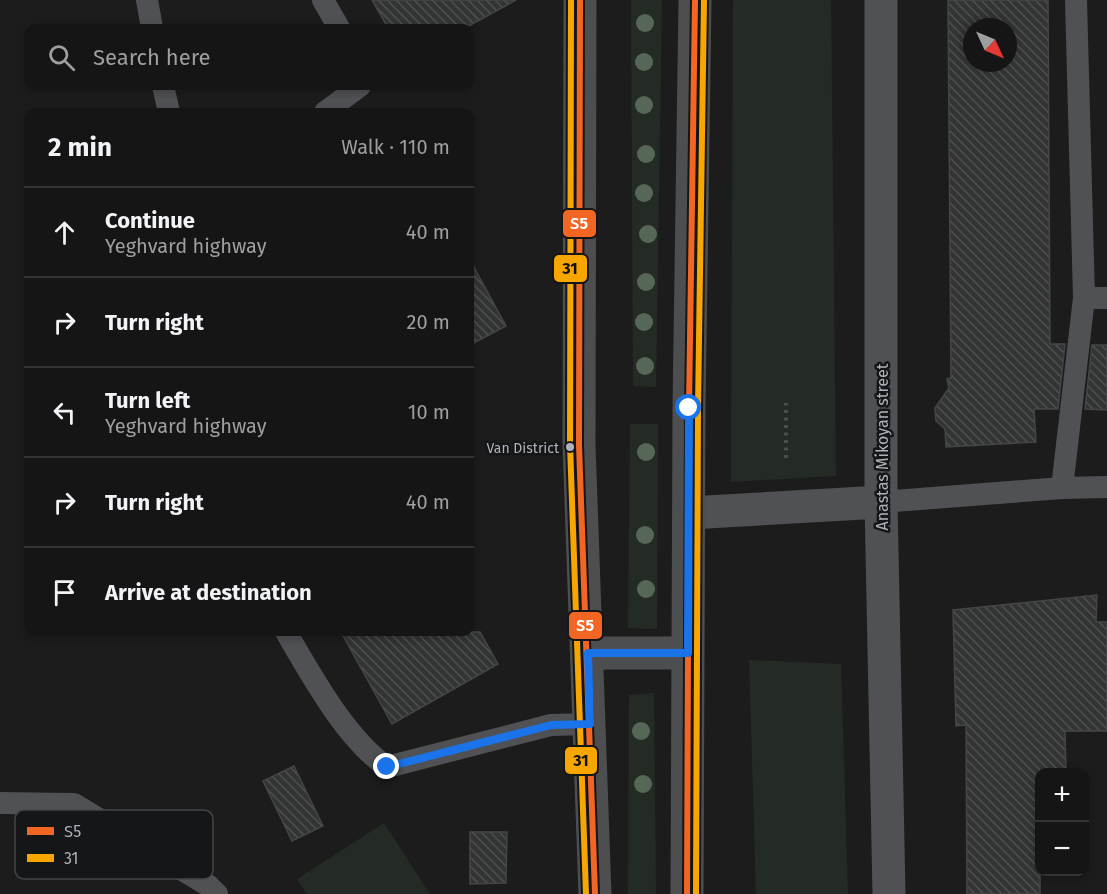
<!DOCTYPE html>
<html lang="en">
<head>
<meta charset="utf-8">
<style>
	:root { --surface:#151515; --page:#1e1e1e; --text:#f1f3f6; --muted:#9d9fa0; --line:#343434 }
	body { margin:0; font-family:"Fira Sans","Noto Sans Armenian",sans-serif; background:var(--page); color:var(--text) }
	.controls { position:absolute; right:18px; bottom:18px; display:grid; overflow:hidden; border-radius:12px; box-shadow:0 3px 9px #0003 }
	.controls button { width:54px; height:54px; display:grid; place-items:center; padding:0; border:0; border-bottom:2px solid var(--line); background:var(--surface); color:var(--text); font:30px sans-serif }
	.compass { position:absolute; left:963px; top:18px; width:54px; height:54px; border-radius:50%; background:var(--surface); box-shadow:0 3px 9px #0003; rotate:134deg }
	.stop { position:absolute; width:18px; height:18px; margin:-14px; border:4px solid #1a73e8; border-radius:50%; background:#fff }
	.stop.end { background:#1a73e8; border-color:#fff; box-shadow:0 2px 6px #0008 }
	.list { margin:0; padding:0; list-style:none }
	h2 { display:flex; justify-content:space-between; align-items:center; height:78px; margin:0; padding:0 24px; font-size:26px }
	h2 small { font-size:20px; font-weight:400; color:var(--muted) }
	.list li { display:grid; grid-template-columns:39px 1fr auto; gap:18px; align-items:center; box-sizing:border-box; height:90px; padding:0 24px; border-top:2px solid var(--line) }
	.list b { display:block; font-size:22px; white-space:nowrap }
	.list p { margin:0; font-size:20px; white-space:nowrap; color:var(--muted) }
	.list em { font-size:20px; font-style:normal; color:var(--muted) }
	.icon { flex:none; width:33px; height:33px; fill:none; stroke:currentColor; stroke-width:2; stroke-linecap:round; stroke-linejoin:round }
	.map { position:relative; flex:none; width:1107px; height:894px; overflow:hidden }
	.search { position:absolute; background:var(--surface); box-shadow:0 3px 9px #0003; left:24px; top:24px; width:450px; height:66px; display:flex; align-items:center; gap:15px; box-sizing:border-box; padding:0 21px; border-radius:12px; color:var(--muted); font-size:22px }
	.panel { position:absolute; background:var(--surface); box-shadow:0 3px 9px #0003; left:24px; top:108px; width:450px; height:528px; border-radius:12px }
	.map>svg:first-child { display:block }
	.grass { fill:#242b24 }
	.building { fill:url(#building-back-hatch); stroke:#444548; stroke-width:1.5; fill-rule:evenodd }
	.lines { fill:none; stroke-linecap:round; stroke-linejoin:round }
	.path { stroke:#4c4d4f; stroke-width:4; stroke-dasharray:3 4.5; stroke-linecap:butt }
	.lane { stroke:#505154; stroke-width:22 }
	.street { stroke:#505154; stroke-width:33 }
	.primary { stroke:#4d4e50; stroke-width:33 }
	.bus-1-casing { stroke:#151618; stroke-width:10 }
	.bus-2-casing { stroke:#151618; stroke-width:10 }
	.bus-1 { stroke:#f26522; stroke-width:6 }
	.bus-2 { stroke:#f7a600; stroke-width:6 }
	.tree { fill:#576757 }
	.route { stroke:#1a73e8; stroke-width:8 }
	.bus-dot { fill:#aeb3bb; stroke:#151618; stroke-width:2 }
	.labels { text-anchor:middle; stroke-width:5; stroke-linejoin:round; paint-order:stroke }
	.bus-label { font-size:14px; fill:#aeb3bb; stroke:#151618; text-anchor:end }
	.street-label { font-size:16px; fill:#aeb3bb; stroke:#151618 }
	.key { fill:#151618; stroke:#434549; stroke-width:1.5 }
	.key-label { font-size:16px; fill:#aeb3bb }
	.line-badge { stroke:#151618; stroke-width:2 }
	.badge-label { font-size:16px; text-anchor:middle; font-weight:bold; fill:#fff }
	.pale-badge-label { font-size:16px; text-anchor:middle; font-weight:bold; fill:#111 }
</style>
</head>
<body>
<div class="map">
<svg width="1107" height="894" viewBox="0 0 1107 894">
	<defs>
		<pattern id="building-back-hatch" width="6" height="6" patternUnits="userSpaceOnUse" patternTransform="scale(1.5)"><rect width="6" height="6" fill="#333434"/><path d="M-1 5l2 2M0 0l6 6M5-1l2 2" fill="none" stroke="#4e4f4f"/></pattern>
	</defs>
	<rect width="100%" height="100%" fill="#1c1c1c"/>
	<!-- grass -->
	<path class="grass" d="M631,0H662L656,387L633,386Z
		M733,0H831L836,476L731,482Z
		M630,424H658L657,629L628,628Z
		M749,660L841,664L848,894H756Z
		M654,693L656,894H628L629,695Z
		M384,823L430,894H307L297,879Z"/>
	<!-- building -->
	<path class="building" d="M372,0H516L465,28H388Z
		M948,0H1048L1050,344H1065L1058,409H1034L1036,442L946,447L945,429L936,421L935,408L949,388L947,379L951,378ZM972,27H1008V63H972Z
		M470,260L506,326L470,345Z
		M1092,345H1107V410L1085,409Z
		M1097,595L1096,622H1107V731H1065L1066,772H1040V894H967L966,725L956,726L953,610Z
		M341,632H480L498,664L392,724Z
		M294,766L323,826L292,841L263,781Z
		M470,832H507L506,883L470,884Z"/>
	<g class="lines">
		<!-- path -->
		<path class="path" d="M786,458V403"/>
		<!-- lane -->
		<path class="lane" d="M147,0L152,28
			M323,0L339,28
			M163,86L169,112
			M325,112L360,86
			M1084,298H1107
			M1062,488L1084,298L1076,0
			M881,502L1062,488L1107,487
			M286,632C311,675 346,739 387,767L551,725L590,724
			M0,803L74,804L209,886L217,894"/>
		<!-- street -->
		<path class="street" d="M881,0V502L889,894
			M689,513L881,502"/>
		<!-- primary -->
		<path class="primary" d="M580,0L579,445L595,894
			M588,653H688
			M687,894L689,408L695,0"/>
		<!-- bus-1 casing -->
		<g class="bus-1-casing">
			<path id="bus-1" d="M580,0L579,445L595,894
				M687,894L689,408L695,0"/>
		</g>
		<!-- bus-2 casing -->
		<g class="bus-2-casing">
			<path id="bus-2" d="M571,0L570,445L586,894
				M696,894L698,408L704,0"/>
		</g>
		<!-- bus-1 -->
		<use href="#bus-1" class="bus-1"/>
		<!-- bus-2 -->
		<use href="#bus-2" class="bus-2"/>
	</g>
	<!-- trees -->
	<g class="tree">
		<circle cx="645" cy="23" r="9"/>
		<circle cx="644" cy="62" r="9"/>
		<circle cx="644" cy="105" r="9"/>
		<circle cx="646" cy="154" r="9"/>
		<circle cx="644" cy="193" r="9"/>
		<circle cx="648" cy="234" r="9"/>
		<circle cx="646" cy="282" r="9"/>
		<circle cx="644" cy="322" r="9"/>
		<circle cx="645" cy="366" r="9"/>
		<circle cx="646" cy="452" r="9"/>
		<circle cx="645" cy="535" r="9"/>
		<circle cx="646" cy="589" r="9"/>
		<circle cx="641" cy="731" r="9"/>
		<circle cx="643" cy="784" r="9"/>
	</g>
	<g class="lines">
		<!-- route -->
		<path class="route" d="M387,767L551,725L590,724L588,653H688L689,408"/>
	</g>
	<!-- markers -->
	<circle class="bus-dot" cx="570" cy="447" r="5"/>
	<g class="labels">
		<!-- bus labels -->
		<g class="bus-label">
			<text x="559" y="453">Van District</text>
		</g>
		<!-- street labels -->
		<g class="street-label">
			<text transform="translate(882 447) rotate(-90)" y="6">Anastas Mikoyan street</text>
		</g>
	</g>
	<!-- legend -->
	<rect x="15" y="810" width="198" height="69" rx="9" class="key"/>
	<rect x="27" y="827" width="27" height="8" fill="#f26522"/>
	<rect x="27" y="854" width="27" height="8" fill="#f7a600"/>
	<g class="key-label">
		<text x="64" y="837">Տ5</text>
		<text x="64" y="864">31</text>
	</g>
	<g class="line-badge">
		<rect x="562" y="209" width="35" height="29" rx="6" fill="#f26522"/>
		<rect x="553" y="254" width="35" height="29" rx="6" fill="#f7a600"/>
		<rect x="568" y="611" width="35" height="29" rx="6" fill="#f26522"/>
		<rect x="564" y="746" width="34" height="29" rx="6" fill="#f7a600"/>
	</g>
	<g class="badge-label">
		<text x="579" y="229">Տ5</text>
		<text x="585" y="631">Տ5</text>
	</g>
	<g class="pale-badge-label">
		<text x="570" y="274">31</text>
		<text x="581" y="766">31</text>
	</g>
</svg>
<div class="controls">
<button>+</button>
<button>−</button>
</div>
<svg class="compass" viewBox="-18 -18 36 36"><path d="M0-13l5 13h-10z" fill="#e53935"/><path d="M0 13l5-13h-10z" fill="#9d9fa0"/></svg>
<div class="stop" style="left:689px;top:408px"></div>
<div class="stop end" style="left:387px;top:767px"></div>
<div class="search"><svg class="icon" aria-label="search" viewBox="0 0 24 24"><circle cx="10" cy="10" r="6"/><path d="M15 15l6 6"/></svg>Search here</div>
<section class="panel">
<h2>2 min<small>Walk · 110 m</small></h2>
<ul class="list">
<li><svg class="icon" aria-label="ahead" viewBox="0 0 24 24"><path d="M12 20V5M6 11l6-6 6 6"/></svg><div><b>Continue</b><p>Yeghvard highway</p></div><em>40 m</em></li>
<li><svg class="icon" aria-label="right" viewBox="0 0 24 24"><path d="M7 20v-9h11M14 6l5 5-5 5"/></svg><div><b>Turn right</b></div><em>20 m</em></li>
<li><svg class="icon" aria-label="left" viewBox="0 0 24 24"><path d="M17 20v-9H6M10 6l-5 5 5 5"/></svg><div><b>Turn left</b><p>Yeghvard highway</p></div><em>10 m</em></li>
<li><svg class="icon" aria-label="right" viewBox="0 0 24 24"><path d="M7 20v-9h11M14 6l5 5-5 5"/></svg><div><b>Turn right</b></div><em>40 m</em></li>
<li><svg class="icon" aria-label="arrive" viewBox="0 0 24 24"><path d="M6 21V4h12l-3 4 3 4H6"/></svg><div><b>Arrive at destination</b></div></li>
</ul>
</section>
</div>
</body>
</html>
